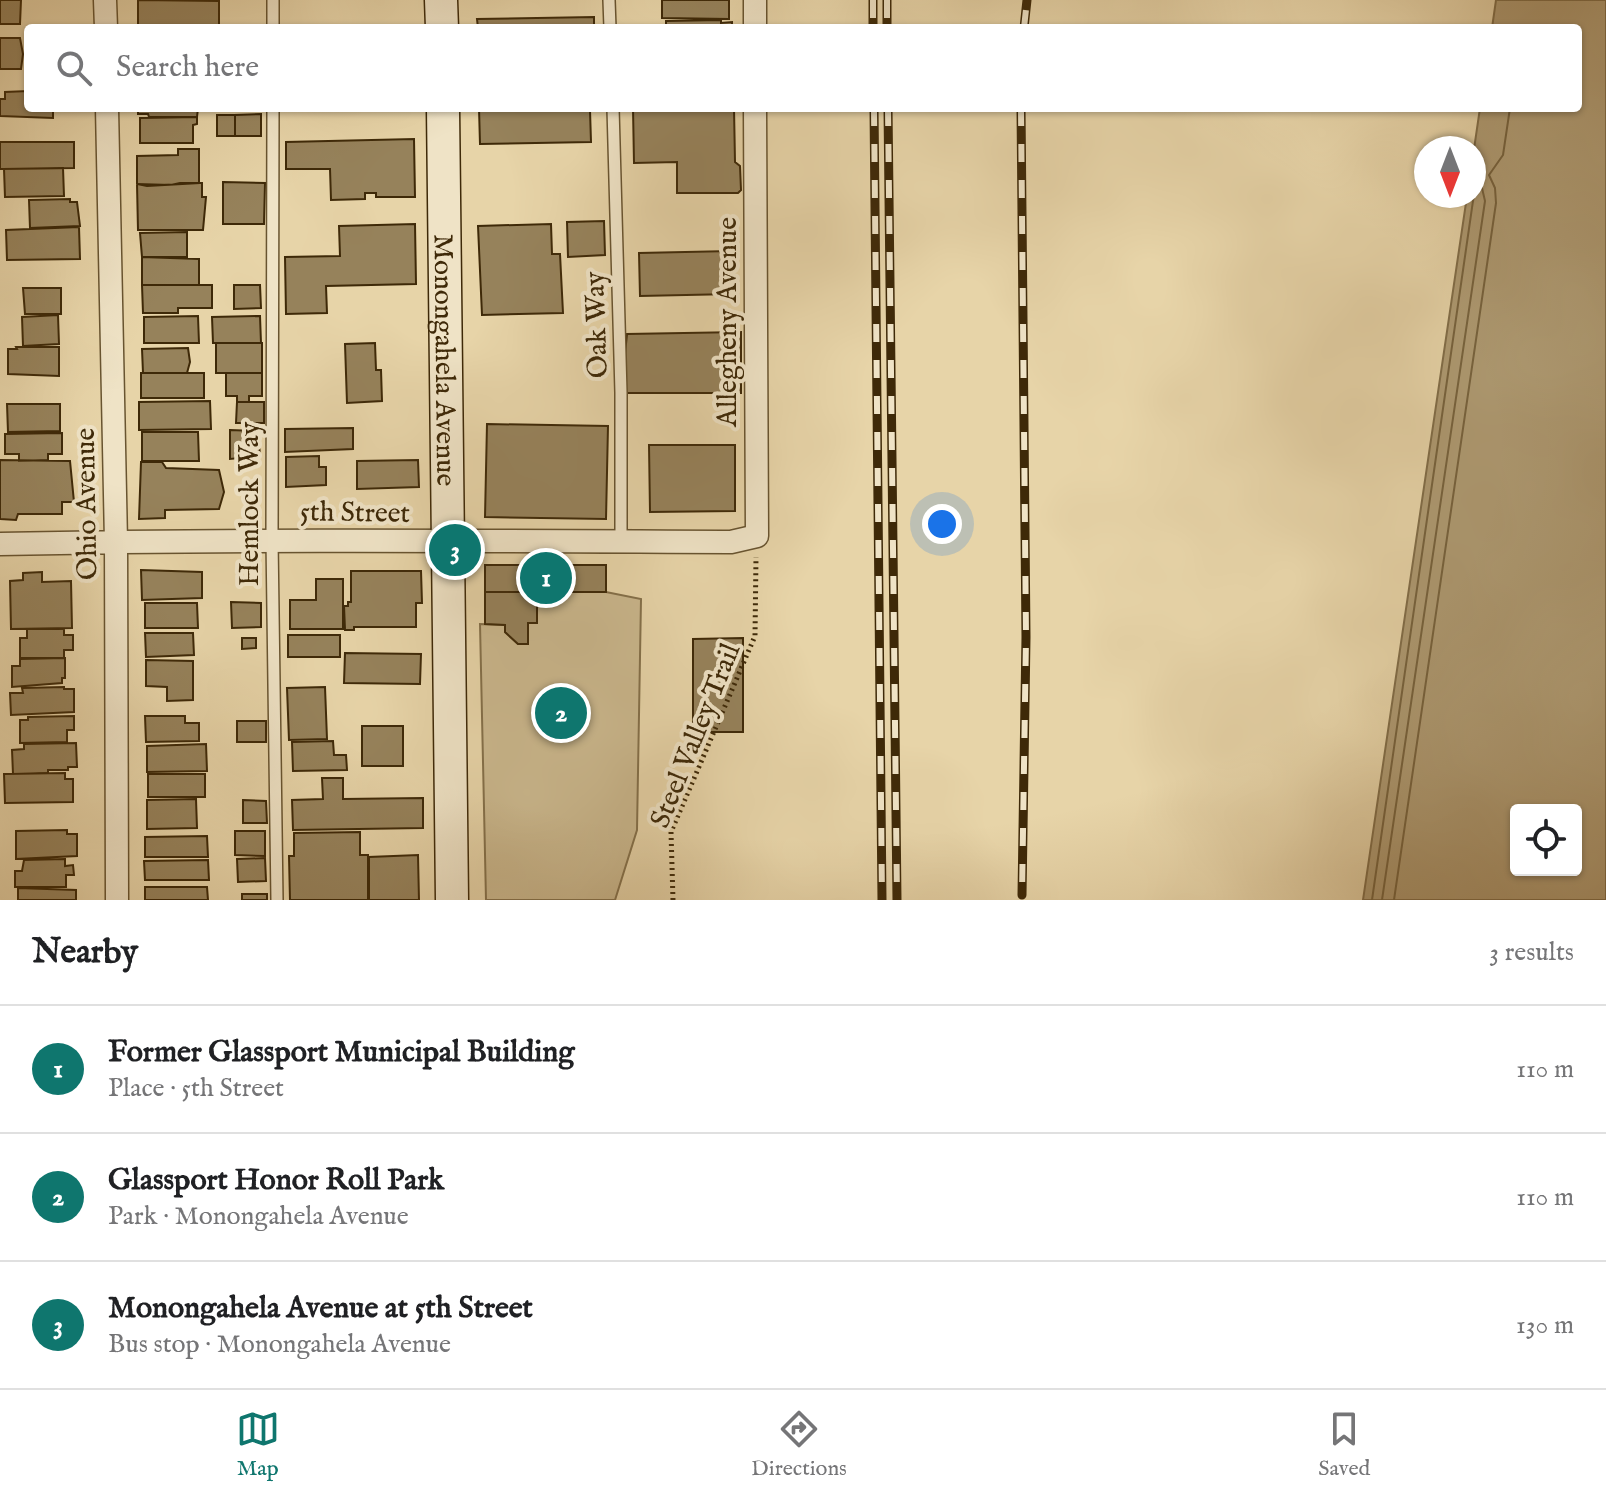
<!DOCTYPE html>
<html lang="en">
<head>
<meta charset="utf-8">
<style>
	:root { --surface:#fff; --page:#f6f6f6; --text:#202124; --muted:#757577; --line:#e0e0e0; --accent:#0f766e }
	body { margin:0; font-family:"IM FELL English",serif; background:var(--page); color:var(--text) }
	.controls { position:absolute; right:24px; bottom:24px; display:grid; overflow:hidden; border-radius:8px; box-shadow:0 2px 6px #0004 }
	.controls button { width:72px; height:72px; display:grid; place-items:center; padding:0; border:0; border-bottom:2px solid var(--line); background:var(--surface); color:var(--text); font:40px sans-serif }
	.compass { position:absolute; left:1414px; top:136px; width:72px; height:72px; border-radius:50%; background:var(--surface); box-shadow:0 2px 6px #0004; rotate:180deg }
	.you { position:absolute; left:942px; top:524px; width:28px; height:28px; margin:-20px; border:6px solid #fff; border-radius:50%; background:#1a73e8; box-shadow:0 0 0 12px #1a73e833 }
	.badge { display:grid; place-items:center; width:52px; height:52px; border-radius:50%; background:var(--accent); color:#fff; font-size:26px; font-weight:700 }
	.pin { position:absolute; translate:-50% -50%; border:4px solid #fff; box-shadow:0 2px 8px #0006 }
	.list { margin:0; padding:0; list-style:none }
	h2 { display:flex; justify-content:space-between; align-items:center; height:104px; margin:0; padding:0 32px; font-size:34px }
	h2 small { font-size:26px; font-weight:400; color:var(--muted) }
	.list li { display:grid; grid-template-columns:52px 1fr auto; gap:24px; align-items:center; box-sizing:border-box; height:128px; padding:0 32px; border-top:2px solid var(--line) }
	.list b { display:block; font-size:30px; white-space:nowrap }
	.list p { margin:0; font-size:26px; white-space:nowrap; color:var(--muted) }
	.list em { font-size:26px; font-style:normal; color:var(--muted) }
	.icon { flex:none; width:44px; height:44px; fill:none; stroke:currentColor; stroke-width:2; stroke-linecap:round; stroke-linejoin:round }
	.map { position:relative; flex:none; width:1606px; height:900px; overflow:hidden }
	.search { position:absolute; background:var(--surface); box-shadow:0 2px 6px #0004; left:24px; right:24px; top:24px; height:88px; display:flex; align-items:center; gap:20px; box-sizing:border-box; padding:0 28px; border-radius:8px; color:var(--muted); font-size:30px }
	.sheet { height:488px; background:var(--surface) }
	nav { display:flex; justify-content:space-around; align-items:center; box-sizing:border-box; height:112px; border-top:2px solid var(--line); background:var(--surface); font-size:22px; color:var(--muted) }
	nav a { display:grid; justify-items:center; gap:4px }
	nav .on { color:var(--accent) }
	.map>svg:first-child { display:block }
	.green { fill:#cab78d; stroke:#84704a; stroke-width:2 }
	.water { fill:#ae9a72; stroke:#816d48; stroke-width:2; fill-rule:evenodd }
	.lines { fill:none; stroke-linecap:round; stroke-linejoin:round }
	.shore { stroke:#76623d; stroke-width:2 }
	.building { fill:#96825b; stroke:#3e2908; stroke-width:2 }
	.service-casing { stroke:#685430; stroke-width:14 }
	.minor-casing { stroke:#685430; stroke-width:25 }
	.secondary-casing { stroke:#3e2908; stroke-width:35 }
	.path { stroke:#3e2908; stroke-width:5; stroke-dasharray:2 4; stroke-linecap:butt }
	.service { stroke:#efe3c6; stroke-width:11 }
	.minor { stroke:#efe3c6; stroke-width:22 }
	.secondary { stroke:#efe3c6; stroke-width:32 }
	.rail-casing { stroke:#3e2908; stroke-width:9 }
	.rail { stroke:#efe3c6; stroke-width:6; stroke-dasharray:18; stroke-linecap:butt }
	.labels { text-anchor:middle; stroke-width:8; stroke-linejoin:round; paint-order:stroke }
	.street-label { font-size:28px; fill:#3e2908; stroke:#efe3c6 }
</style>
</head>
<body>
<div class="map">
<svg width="1606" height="900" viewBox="0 0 1606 900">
	<rect width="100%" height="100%" fill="#e7d4a8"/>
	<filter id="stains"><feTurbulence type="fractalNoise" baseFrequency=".0025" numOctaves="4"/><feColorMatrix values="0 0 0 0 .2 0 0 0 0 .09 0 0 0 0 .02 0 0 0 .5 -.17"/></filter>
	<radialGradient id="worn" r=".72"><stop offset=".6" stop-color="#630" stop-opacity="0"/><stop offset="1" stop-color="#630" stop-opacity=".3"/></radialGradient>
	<!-- green -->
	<path class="green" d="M537,592H606L641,599L637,830L615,900H486L480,624L505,625V632L518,644H528V623L537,622Z"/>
	<!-- water -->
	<path class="water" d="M1496,0H1606V900H1363L1467,196H1474V149L1480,108H1578V28H1492ZM1516,810H1576V870H1516Z"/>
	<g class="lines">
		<!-- shore -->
		<path class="shore" d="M1372,900L1474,194
			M1382,900L1485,201L1482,188L1474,180
			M1394,900L1496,203L1495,188L1489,175L1503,155L1510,108"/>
	</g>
	<!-- building -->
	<path class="building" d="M0,0H21L20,24H0Z
		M138,0L219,1V28L138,25Z
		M662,0H729V19L662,18Z
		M594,17V28H478L477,19Z
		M721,20V23L732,22V28H666V21Z
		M322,26H412V28H322Z
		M0,38H20L23,54L21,69H0Z
		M28,91V108H53V118L0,116V99H5V92Z
		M138,108H198L197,117H149L148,114H138Z
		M479,108H603V110H590L591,142L480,144Z
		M633,108H734L735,162L740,166L741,190L738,193H677V162L634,163Z
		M261,114V136H235V115Z
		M217,115H235V136H217Z
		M197,117V124L193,125V143H140V118Z
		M414,139L415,197H376V193H365V199L331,200L330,169H286V142Z
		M0,142H74V168L0,169Z
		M178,149H199V183L147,186L137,184V156L178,155Z
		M63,168L64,196L5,197L4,169Z
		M223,182L265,183L264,224H223Z
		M180,183H202V197H206L203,230H138L137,184L171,185Z
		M70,199V202H77L80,226L30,228L29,200Z
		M604,221L605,255L568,257L567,222Z
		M415,224L416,284L326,286L327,313L286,314L285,257L340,256L339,226Z
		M551,224L552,254H560L563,313L482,315L478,226Z
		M79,227L80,259L7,260L6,230Z
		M187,232V257H142L140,233Z
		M731,251L732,294L640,296L639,253Z
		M142,257L199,259V285H142Z
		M142,285H212V308H178V313H143Z
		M234,285H260L261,308L234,309Z
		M23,288H61V314H25Z
		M58,315L59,344L23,346L22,317Z
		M198,316L199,343H144V317Z
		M260,316L261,343H213L212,317Z
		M741,332V393H621L627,334Z
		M216,343H262V373H216Z
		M375,343L376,370H381L382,401L347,403L345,344Z
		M16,347H59V376L8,374V349H17Z
		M188,348L190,362L187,373H143L142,349Z
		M141,373H204V398H141Z
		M226,373H262V396H249V402H237V396H226Z
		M210,401L211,429L139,430V402Z
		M237,402H264V423H236Z
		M7,404H60V431L8,432Z
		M487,424L608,426L606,519L485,517Z
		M353,428V449L285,452V429Z
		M230,430L258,431L260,456L230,459Z
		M142,432H198L199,461H142Z
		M62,433V454H48V460L19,461V454H5V434Z
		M649,445H735V511L650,512Z
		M319,456V467H326V485L286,487V457Z
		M0,460L70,461L74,502H62V514H18L16,520L0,519Z
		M418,460L419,487L357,489V461Z
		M141,462H162L166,468L219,470L224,492L219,509L165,510V518L139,519Z
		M485,565H606V592H485Z
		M141,570L202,572V598L142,600Z
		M351,571H421L422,603H416V627H354V630H345L344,606H348V602H351Z
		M42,572V582L71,581L72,628L11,629L10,581L23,580V573Z
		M316,579H343V629H290V600H316Z
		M485,592H537V623H528V644H518L505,632V625L485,624Z
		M231,602L261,603V627L232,628Z
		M145,603H197L198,628H145Z
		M27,629H64V635H73V650H64V658H20V638H27Z
		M145,633H193L194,655L146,657Z
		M288,635H340V657H288Z
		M242,638H256V648L242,649Z
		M743,638V732H693V639Z
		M345,653L421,654L420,684L344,683Z
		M65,658V678H62V683L12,687V666H20V659Z
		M146,660L193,661V700L167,701V687L146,686Z
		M64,687V689H74V712L11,715L10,693H23L22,688Z
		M325,687L327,739L289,740L287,688Z
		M74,716V730H67V742L20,743V720H28V717Z
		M145,716H185V723H199V741L146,742Z
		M237,721H266V742H237Z
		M362,726H403V766H362Z
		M333,741L334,755H346L347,770L293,771L292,742Z
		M76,743L77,767H68V770H48V773L13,774L12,750L24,749V744Z
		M206,744L207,771L147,772V746Z
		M65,773V779H73V802L5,803L4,774Z
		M148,774H205V797H148Z
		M322,778H343V799L423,798V828L293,830L292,800L323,799Z
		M196,799L197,828L147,829V800Z
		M243,800L266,801L267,823H243Z
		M67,830V834H77V856L16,859V831Z
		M235,831H265V856L235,855Z
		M360,832V855H368V900H290L289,856H294V833Z
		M207,836L208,857H145V837Z
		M418,855L419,900H369V857Z
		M265,858L266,881L238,882L237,859Z
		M65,859V866L73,865L74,875H66V887H15V871H22L24,860Z
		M208,860L209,880H145L144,861Z
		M145,887H207L208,900H145Z
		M18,888L76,890V900H18Z
		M242,894H267V900H242Z"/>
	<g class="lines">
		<!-- service casing -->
		<g class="service-casing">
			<path id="service" d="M609,0L610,28
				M273,28V0
				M273,108L272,540L277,900
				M613,108L621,393V541"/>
		</g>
		<!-- minor casing -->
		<g class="minor-casing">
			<path id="minor" d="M105,0L106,28
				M755,0V28
				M107,108L116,542L117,900
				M0,544C244,539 487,541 731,542L757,536L755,108"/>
		</g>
		<!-- secondary casing -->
		<g class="secondary-casing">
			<g id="secondary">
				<path d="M441,0L442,28"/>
				<path id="s1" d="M443,108L452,900"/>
			</g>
		</g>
		<!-- path -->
		<path class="path" d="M673,900L671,832L755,636L756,557"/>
		<!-- service -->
		<use href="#service" class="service"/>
		<!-- minor -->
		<use href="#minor" class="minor"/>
		<!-- secondary -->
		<use href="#secondary" class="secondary"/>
		<!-- rail casing -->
		<g class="rail-casing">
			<path id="rail" d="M873,0V28
				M887,0V28
				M1024,28L1027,0
				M874,108L882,900
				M888,108L897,900
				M1021,108L1026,637L1022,895"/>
		</g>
		<!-- rail -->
		<use href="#rail" class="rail"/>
	</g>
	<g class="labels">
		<!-- street labels -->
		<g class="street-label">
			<text transform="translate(726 322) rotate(-90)" y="10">Allegheny Avenue</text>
			<text transform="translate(595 325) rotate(-92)" y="10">Oak Way</text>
			<text dy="10" stroke="none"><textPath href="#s1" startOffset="252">Monongahela Avenue</textPath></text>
			<text transform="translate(85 504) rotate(-91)" y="10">Ohio Avenue</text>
			<text transform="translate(248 504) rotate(-90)" y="10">Hemlock Way</text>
			<text transform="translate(355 511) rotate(1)" y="10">5th Street</text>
			<text transform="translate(694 735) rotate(-68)" y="10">Steel Valley Trail</text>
		</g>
	</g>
	<rect width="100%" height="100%" filter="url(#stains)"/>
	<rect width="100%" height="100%" fill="url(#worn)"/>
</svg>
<div class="controls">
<button><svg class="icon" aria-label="locate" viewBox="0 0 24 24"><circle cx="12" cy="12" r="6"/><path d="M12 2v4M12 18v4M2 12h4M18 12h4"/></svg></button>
</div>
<svg class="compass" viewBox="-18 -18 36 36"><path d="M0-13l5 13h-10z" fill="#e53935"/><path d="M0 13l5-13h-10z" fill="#757577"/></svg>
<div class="you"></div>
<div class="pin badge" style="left:546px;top:578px">1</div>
<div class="pin badge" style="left:561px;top:713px">2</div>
<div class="pin badge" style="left:455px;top:550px">3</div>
<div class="search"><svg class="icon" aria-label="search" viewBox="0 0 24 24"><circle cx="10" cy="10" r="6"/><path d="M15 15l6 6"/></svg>Search here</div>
</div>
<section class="sheet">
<h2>Nearby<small>3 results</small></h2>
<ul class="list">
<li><span class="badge">1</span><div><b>Former Glassport Municipal Building</b><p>Place · 5th Street</p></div><em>110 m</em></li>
<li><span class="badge">2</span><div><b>Glassport Honor Roll Park</b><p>Park · Monongahela Avenue</p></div><em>110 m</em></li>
<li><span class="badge">3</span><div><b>Monongahela Avenue at 5th Street</b><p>Bus stop · Monongahela Avenue</p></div><em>130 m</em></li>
</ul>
</section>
<nav>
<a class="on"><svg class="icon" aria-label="map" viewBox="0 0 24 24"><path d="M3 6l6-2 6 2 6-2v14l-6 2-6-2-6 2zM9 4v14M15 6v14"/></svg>Map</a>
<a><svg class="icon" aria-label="directions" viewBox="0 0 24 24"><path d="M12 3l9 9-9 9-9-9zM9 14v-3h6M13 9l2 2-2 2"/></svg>Directions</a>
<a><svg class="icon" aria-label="saved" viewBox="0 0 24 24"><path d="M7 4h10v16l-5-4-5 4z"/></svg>Saved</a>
</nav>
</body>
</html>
